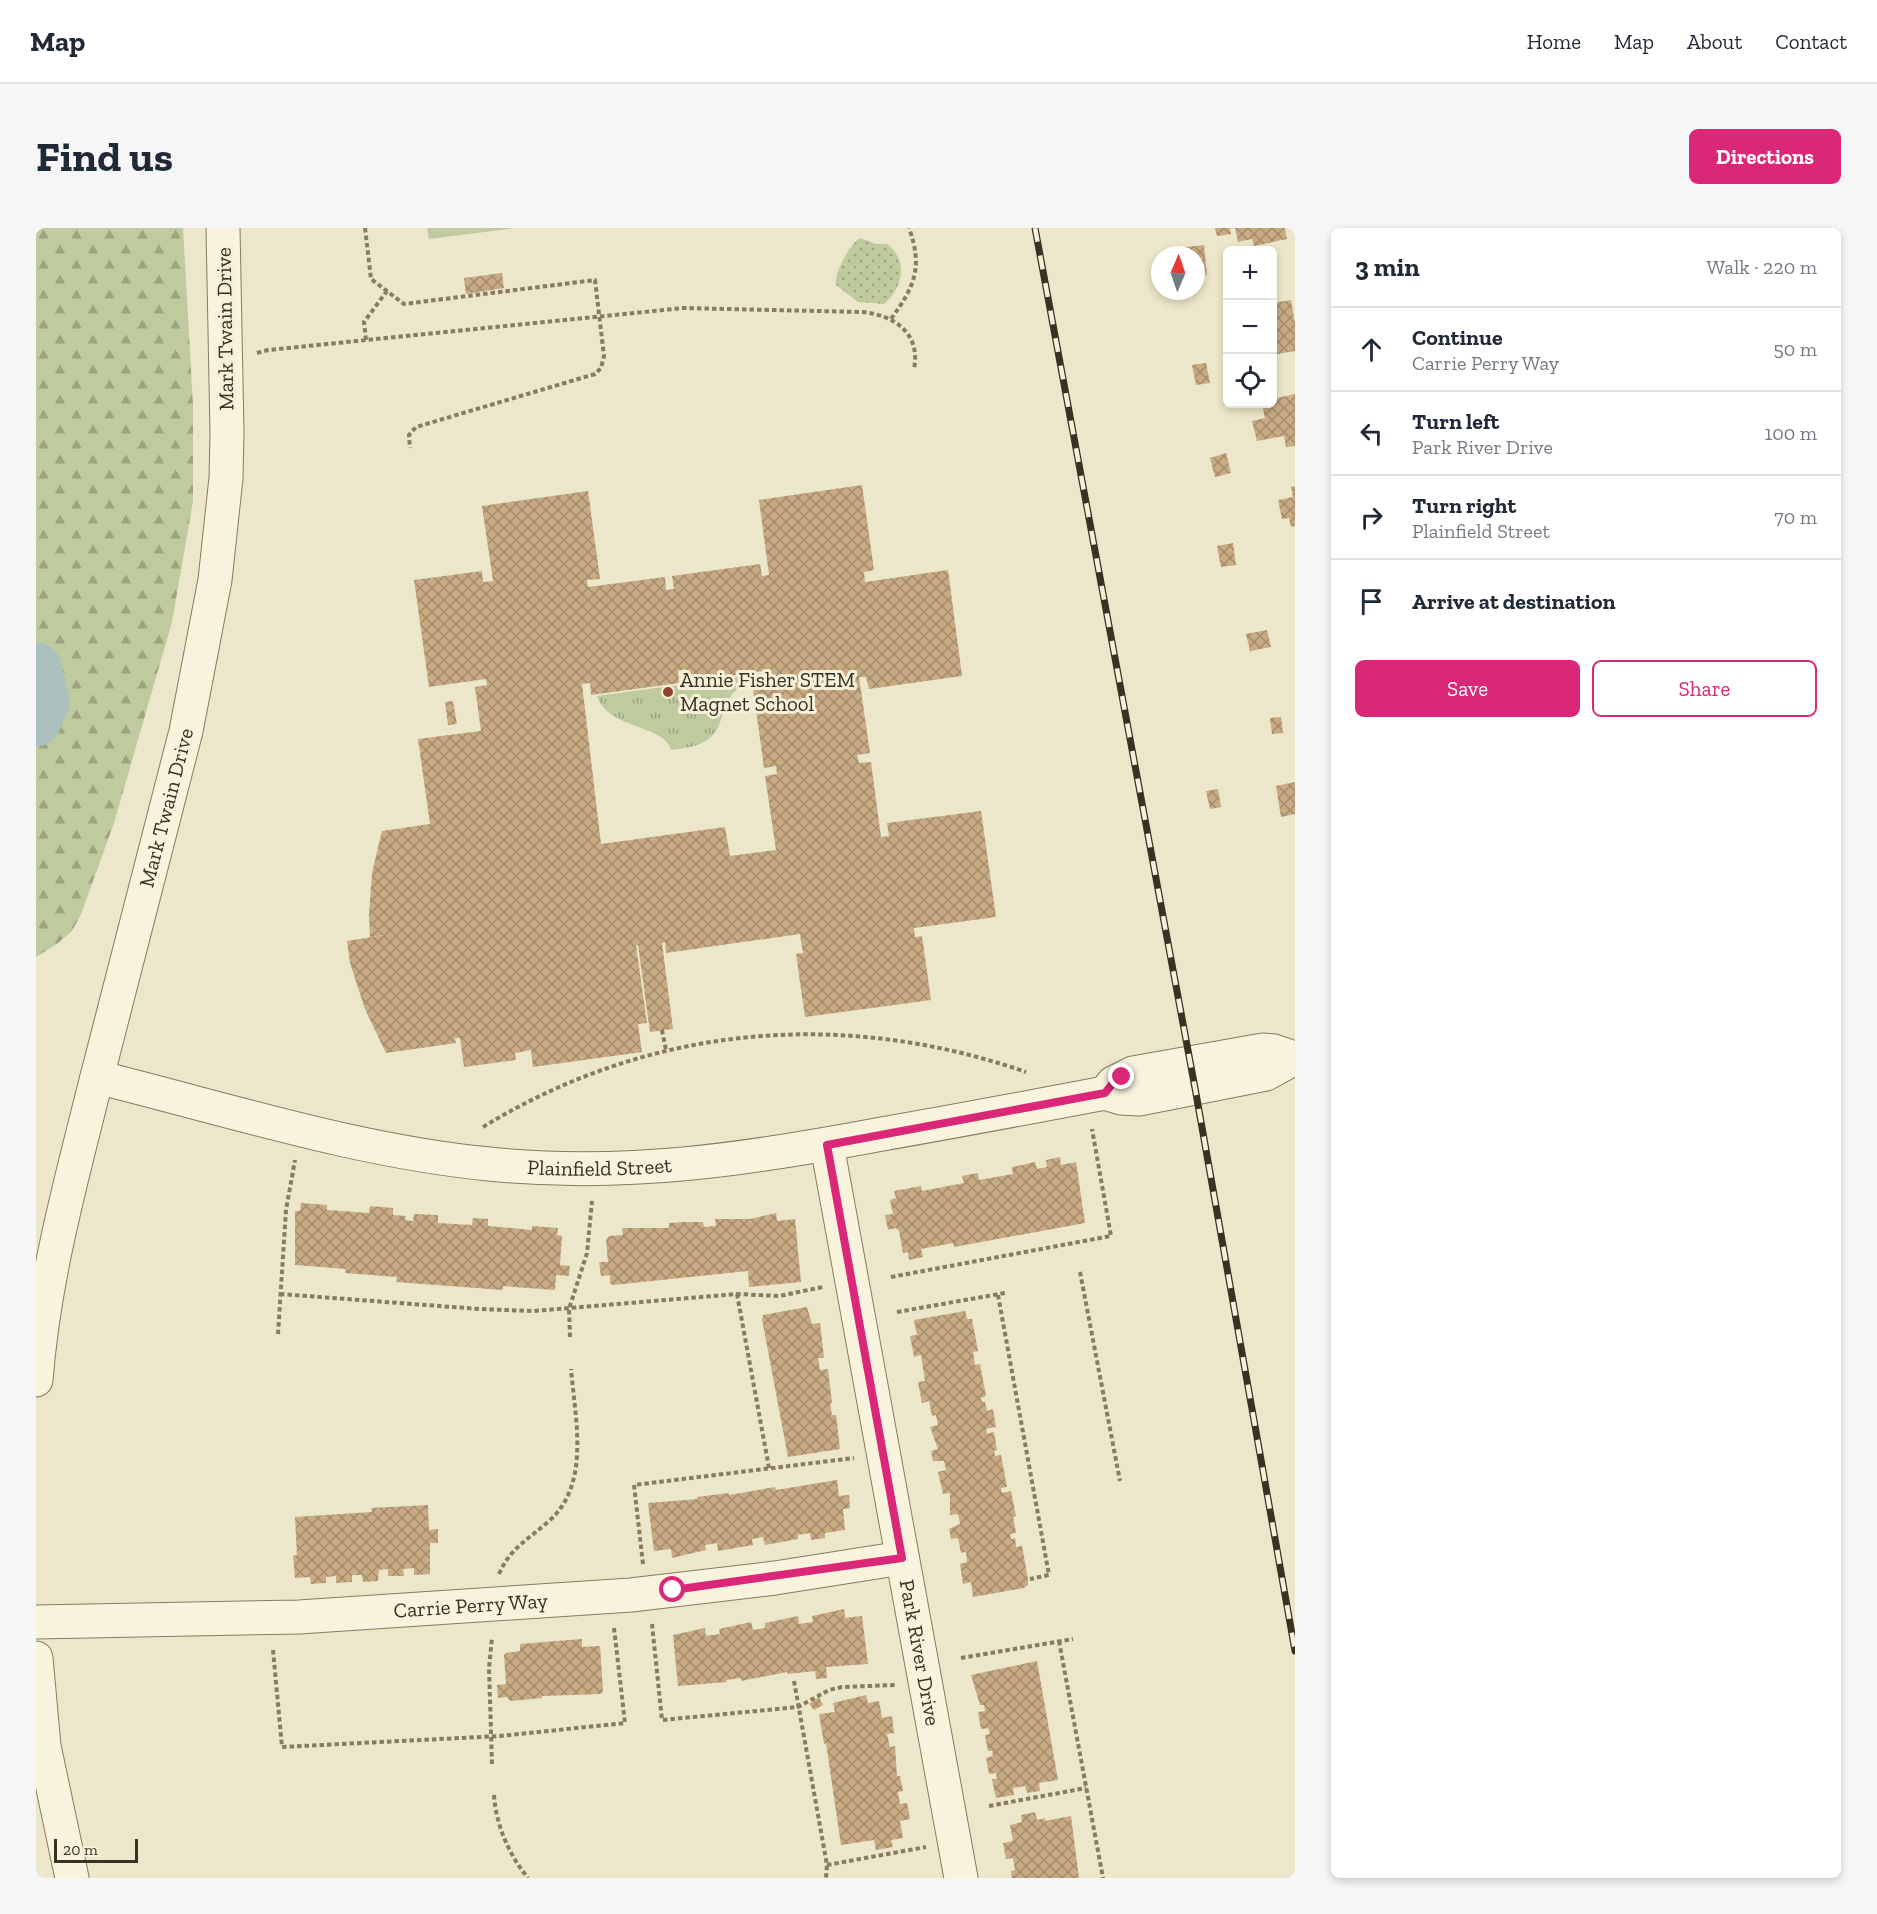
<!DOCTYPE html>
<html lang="en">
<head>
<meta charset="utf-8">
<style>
	:root { --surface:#fff; --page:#f6f6f7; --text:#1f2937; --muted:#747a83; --line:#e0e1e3; --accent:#db2777 }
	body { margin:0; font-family:"Zilla Slab",serif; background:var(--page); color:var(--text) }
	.controls { position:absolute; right:18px; top:18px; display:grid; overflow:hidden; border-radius:9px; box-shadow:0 3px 9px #0003 }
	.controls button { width:54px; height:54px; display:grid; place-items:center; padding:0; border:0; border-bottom:2px solid var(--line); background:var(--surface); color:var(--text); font:30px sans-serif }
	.compass { position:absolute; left:1115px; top:18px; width:54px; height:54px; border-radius:50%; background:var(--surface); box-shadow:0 3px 9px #0003; rotate:2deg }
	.scale { position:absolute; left:18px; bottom:15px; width:84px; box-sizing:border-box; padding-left:6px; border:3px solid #3a3122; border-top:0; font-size:16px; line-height:21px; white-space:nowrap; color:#3a3122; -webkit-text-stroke:4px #f4f0d9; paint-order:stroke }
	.stop { position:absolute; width:18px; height:18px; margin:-14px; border:4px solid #db2777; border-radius:50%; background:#fff }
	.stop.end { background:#db2777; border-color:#fff; box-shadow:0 2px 6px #0008 }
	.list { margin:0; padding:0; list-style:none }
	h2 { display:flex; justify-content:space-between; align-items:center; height:78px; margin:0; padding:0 24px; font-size:26px }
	h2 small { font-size:20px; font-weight:400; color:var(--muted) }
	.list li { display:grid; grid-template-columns:39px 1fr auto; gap:18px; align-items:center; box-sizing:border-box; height:84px; padding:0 24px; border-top:2px solid var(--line) }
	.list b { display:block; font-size:22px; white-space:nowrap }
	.list p { margin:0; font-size:20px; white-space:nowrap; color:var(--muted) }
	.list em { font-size:20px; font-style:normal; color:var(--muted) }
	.actions { display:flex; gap:12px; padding:18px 24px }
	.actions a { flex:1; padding:14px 0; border:2px solid var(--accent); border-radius:9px; text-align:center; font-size:21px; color:var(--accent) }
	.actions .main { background:var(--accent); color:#fff }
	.icon { flex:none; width:33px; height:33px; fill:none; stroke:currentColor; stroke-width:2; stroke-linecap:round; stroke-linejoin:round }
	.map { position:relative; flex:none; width:1259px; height:1650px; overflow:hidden; border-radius:9px }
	header { display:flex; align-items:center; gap:36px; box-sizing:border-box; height:84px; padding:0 30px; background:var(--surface); border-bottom:2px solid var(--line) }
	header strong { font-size:28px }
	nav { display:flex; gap:33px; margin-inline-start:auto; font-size:21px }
	.intro { display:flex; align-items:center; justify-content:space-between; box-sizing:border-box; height:144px; padding:0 36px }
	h1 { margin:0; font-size:42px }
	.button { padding:15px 27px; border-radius:9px; background:var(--accent); color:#fff; font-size:21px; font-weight:700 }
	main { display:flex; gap:36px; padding:0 36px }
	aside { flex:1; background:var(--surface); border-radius:9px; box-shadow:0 3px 9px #0003 }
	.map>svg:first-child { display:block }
	.grass { fill:url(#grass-tufts) }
	.forest { fill:url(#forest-firs) }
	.park { fill:url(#park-dots) }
	.pitch { fill:#bfca9e }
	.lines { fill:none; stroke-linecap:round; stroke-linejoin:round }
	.river { stroke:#aac1be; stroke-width:51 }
	.building { fill:url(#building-cross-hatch); fill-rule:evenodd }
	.minor-casing { stroke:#887b5f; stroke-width:35 }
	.tertiary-casing { stroke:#887b5f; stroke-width:35 }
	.path { stroke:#887b5f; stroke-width:4; stroke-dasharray:4.5 3; stroke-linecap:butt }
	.minor { stroke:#f7f3dd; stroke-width:33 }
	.tertiary { stroke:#f7f3dd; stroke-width:33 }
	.rail-casing { stroke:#3a3122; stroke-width:7 }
	.rail { stroke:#f4f0d9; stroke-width:4.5; stroke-dasharray:14; stroke-linecap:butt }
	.route { stroke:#db2777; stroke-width:8 }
	.poi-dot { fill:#934133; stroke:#f4f0d9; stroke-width:2 }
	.labels { text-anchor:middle; stroke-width:6; stroke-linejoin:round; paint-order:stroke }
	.street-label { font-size:21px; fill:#3a3122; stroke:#f4f0d9 }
	.poi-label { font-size:21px; fill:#3a3122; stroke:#f4f0d9; text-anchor:start }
</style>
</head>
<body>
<header>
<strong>Map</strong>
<nav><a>Home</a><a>Map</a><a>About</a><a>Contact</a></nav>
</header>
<div class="intro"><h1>Find us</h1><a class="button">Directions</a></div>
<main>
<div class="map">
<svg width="1259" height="1650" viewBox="0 0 1259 1650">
	<defs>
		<pattern id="grass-tufts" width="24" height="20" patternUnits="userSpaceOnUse" patternTransform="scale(1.5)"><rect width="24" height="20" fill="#bfca9e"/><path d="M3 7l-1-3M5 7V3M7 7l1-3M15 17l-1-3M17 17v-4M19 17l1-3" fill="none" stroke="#9ca580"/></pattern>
		<pattern id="forest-firs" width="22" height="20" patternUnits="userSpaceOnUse" patternTransform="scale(1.5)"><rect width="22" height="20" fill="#bfca9e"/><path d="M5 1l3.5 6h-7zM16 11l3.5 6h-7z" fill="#9ca580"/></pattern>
		<pattern id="park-dots" width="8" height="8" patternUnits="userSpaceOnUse" patternTransform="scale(1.5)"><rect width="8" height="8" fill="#bfca9e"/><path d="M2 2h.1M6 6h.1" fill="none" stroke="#9ca580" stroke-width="1.8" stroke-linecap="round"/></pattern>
		<pattern id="building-cross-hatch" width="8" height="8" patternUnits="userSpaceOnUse" patternTransform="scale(1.5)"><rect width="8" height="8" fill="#c8aa83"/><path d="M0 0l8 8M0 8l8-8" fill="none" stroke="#a38b6b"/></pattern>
	</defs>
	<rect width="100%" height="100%" fill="#ece7ca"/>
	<!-- grass -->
	<path class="grass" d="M709,448C707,457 698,463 693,471C687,479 687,488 683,497C675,517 654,520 635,522C630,497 571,501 561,468Z"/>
	<!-- forest -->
	<path class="forest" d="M0,0H147L157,177V273L136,394L78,595L45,686L36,703L21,716L0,729Z"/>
	<!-- park -->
	<path class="park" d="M824,10L840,16H851C872,32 868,59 848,76L822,74L800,57C798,45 814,16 824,10Z"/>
	<!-- pitch -->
	<path class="pitch" d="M391,0H479L393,11Z"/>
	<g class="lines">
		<!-- river -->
		<path class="river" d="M0,440L8,474L0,493"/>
	</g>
	<!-- building -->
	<path class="building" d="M1179,0H1194L1195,6L1181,8Z
		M1199,0H1249L1251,11L1218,18L1216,11L1202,14Z
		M1168,17L1171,47L1160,48V27H1134L1133,21Z
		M466,45L468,60L430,66L428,50Z
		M1255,72L1259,96V123L1236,127V75Z
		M1170,135L1174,155L1160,157L1156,137Z
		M1259,166V218L1250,219L1248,208L1221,213L1216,193L1229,190L1226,176H1236V171Z
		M1190,225L1195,245L1179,249L1174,230Z
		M826,257L838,342L828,344L829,354L912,342L926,448L833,461L830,449H823L834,525L821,527L823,535L835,534L845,609L853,608L851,595L945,583L960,689L878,700L879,709L886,708L895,772L769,789L760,726L767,725L764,706L630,725L629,714L626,715L637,801L614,804L602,717H600L611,795L602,796L606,824L497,839L495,822L479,825L480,832L428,839L424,810H419L420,815L350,825L329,781L314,735L311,713L349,707L334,709L333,687L336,645L346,603L394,596L382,511L445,503L439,459L451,457L450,451L393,459L378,352L446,343L447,354L457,353L446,278L552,263L564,351L551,352L552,359L629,349L630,362L638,361L636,348L724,336L726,348L733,347L723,272ZM650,441L651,454L727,443L728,451L716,452L728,540L740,538L741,546L729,548L740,622L694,628L689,599L565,616L546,456L554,455L555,467L643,455L642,443Z
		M1259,258V298L1255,299L1253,290L1246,291L1242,272L1257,269L1255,259Z
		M1197,315L1200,337L1185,339L1181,318Z
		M1231,402L1235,419L1214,423L1210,406Z
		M417,473L421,496L412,497L409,474Z
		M1245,489L1247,505L1236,506L1234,490Z
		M1259,554V586L1245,589L1240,558Z
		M1182,561L1185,579L1174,581L1170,563Z
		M1024,929L1025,937L1040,934L1049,995L918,1019L917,1015L885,1021L887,1029L873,1032L872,1024L867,1025L863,1003L860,1000L852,1002L849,987L857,986L854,972L860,970L858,963L885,958L886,963L928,955L926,948L942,945L943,952L977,946L976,939L999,934L1001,941L1011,939L1010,932Z
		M265,975L291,977V982L333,985L334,978L357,980V987L370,988L369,992L377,993L378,986L402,987V995L436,997L437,990L452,991V998L496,1002V998L522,1000L521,1007L526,1008L524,1037L534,1038L533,1048L520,1047L519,1062L467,1058V1062L360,1054L361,1049L309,1045L310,1041L259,1037V983H264Z
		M740,985L741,993L759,991L765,1054L713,1059L712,1043L577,1057L574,1055V1047L565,1048L563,1034H572L570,1012L573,1008L587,1007L586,1000H633V995L648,994H667L668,999L680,998L679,991H714Z
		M771,1079L776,1096L784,1095L788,1130H782L784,1142L792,1141L796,1175L794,1176L796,1187H800L804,1221L752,1229L726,1091L727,1087Z
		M929,1083L931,1091H936L942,1123L937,1124L939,1137L944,1136L950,1168L945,1170L946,1174H949L951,1183L957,1181L960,1199L950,1201L951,1206L958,1204L961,1222L958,1223L959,1228L965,1227L971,1259L965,1260L966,1265L975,1263L980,1288L977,1289L980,1305L974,1306L975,1311L979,1310L980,1319L986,1318L992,1351V1357L988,1360L937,1369L935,1354L927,1356L924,1336L931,1334L930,1324L925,1325L922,1310L915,1311L913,1301L924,1296L922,1286L914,1287V1265L907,1266L902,1244L910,1242L908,1233H897L895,1223L902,1221L894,1199L902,1197L900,1187L896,1188L893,1173L886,1175L882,1154L889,1153L885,1127L878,1129L874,1108L881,1107L878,1092Z
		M801,1252L803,1268L813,1267L814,1280L807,1281L809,1302L789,1305V1310L775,1312L774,1305L762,1307V1311L729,1317L727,1309L716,1311L717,1317L682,1323L681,1315L669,1317L670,1322L636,1330L635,1321L618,1323L612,1275L662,1271L661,1269L693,1265V1267L739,1259L740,1262Z
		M392,1277L393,1302L402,1301V1315H394V1346L378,1347V1340L367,1341L368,1348H352V1341L343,1342L342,1353L327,1354L326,1347H316V1354L300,1355V1348L290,1349V1355L275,1356L274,1349L259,1350L257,1328L261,1327L259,1289L336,1284L335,1280Z
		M808,1381L809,1390L826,1388L832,1436L790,1439L791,1450L780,1451L779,1443L752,1446L751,1444L705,1453V1450L690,1452L691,1454L642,1458L637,1407L669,1400L670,1408L684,1406L683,1401L715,1394L717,1402L729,1400V1395L762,1388L763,1396L777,1394L776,1388Z
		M546,1411V1419L564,1418L567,1463L564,1466L506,1468V1470L474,1473L471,1469L462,1470L461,1457L470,1456L468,1427L470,1425L484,1423V1416Z
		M1001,1433L1022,1552L1003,1555L1004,1563L991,1565L989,1558L977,1560L978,1567L960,1570L956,1551H961L960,1545L953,1546L950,1530L957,1528L956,1523H952L949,1507L954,1506L952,1500L945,1501L942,1484L949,1483L948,1477H944L935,1447Z
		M830,1467L832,1475L843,1473L846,1490L856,1488L858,1505L851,1506L854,1519L859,1518L861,1548H864L867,1563L862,1564L864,1576L871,1575L874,1591L864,1593L867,1610L855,1612L857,1619L840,1622L838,1612L805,1617L790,1515L788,1516L783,1486L799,1484L797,1475Z
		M783,1469L787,1477L778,1482L773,1476Z
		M999,1584L1001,1592L1009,1590V1593L1035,1588L1043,1650H976L975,1643L979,1642L977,1630L970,1631L967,1615L977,1613L974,1597L986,1594L985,1587Z"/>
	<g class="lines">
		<!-- minor casing -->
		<g class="minor-casing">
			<g id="minor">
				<path id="s1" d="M61,849L150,503L179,352L190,250L191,205L187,0"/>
				<path id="s2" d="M791,917L925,1650"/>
				<path id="s3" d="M0,1394L263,1389L595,1367L739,1350L866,1330"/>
			</g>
		</g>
		<!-- tertiary casing -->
		<g class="tertiary-casing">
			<g id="tertiary">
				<path d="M1069,865L1077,855L1097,845L1227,822L1238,823L1258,830"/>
				<path id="s4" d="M0,1152C8,1049 36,949 61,849C190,881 320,923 453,936C590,950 713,931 846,906C921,893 995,879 1069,865L1085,870L1103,871L1230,846L1259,830"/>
				<path d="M0,1430L8,1518L36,1650"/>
			</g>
		</g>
		<!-- path -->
		<path class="path" d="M329,0L335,51L368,76L559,52L568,128L565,140L559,146L380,199L373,207L374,220
			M855,91C879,58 887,39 873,0
			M330,112L328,94L351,63
			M221,125L232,122L647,80L826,84C858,87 885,105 878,141
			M626,802L630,822
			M447,899C614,797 805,780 990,844
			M1044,1044L1084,1253
			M855,1049L1075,1008L1056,901
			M244,1066L443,1081L497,1083L701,1066L743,1068L787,1059
			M701,1066L733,1240
			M962,1067L1013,1347L994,1351
			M861,1084L969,1065
			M242,1106L250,982L259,932
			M534,1109L533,1081L551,1025L556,973
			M607,1336L598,1257L818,1230
			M463,1346C474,1320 493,1311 513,1293C555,1256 539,1190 535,1141
			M616,1396L626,1492L762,1479L793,1462L806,1459L860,1457
			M1023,1413L1067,1650
			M237,1422L246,1519L464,1508L589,1495L578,1400
			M925,1430L1037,1411
			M758,1453L791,1637L790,1650
			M456,1536L453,1440L456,1410
			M458,1567C460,1597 473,1627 492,1650
			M953,1578L1050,1560
			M791,1637L890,1619"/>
		<!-- minor -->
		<use href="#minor" class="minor"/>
		<!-- tertiary -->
		<use href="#tertiary" class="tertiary"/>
		<!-- rail casing -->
		<g class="rail-casing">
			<path id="rail" d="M999,0L1159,860L1259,1423"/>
		</g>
		<!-- rail -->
		<use href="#rail" class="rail"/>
	</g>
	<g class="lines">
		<!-- route -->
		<path class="route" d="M637,1362L866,1330L791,917L1069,865L1077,855L1086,849"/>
	</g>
	<!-- markers -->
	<circle class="poi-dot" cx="632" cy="464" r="6"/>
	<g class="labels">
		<!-- street labels -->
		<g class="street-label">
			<text transform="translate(189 101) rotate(-91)" y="7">Mark Twain Drive</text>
			<text dy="7" stroke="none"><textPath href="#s1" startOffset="278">Mark Twain Drive</textPath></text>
			<text dy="7" stroke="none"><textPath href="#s4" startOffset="822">Plainfield Street</textPath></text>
			<text dy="7" stroke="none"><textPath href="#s3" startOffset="435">Carrie Perry Way</textPath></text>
			<text dy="7" stroke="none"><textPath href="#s2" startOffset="516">Park River Drive</textPath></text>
		</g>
		<!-- poi labels -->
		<g class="poi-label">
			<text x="644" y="459">Annie Fisher STEM<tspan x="644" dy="24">Magnet School</tspan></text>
		</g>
	</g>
</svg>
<div class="controls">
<button>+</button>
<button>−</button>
<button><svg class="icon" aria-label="locate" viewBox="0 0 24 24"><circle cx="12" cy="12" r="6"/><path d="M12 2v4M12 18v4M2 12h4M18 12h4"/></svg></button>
</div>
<svg class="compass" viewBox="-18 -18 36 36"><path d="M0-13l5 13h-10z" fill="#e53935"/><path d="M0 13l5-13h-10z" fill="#747a83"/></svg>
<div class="scale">20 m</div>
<div class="stop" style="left:637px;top:1362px"></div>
<div class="stop end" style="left:1086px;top:849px"></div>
</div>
<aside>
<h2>3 min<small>Walk · 220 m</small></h2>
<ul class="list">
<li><svg class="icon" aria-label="ahead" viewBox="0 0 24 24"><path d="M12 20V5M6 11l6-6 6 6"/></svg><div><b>Continue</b><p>Carrie Perry Way</p></div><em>50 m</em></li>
<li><svg class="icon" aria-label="left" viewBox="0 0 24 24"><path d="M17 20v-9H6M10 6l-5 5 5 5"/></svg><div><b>Turn left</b><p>Park River Drive</p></div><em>100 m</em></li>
<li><svg class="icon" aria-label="right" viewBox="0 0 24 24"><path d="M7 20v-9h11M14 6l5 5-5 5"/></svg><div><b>Turn right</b><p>Plainfield Street</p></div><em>70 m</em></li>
<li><svg class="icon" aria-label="arrive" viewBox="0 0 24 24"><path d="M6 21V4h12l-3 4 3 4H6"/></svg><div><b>Arrive at destination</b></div></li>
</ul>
<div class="actions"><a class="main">Save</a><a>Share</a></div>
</aside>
</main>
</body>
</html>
